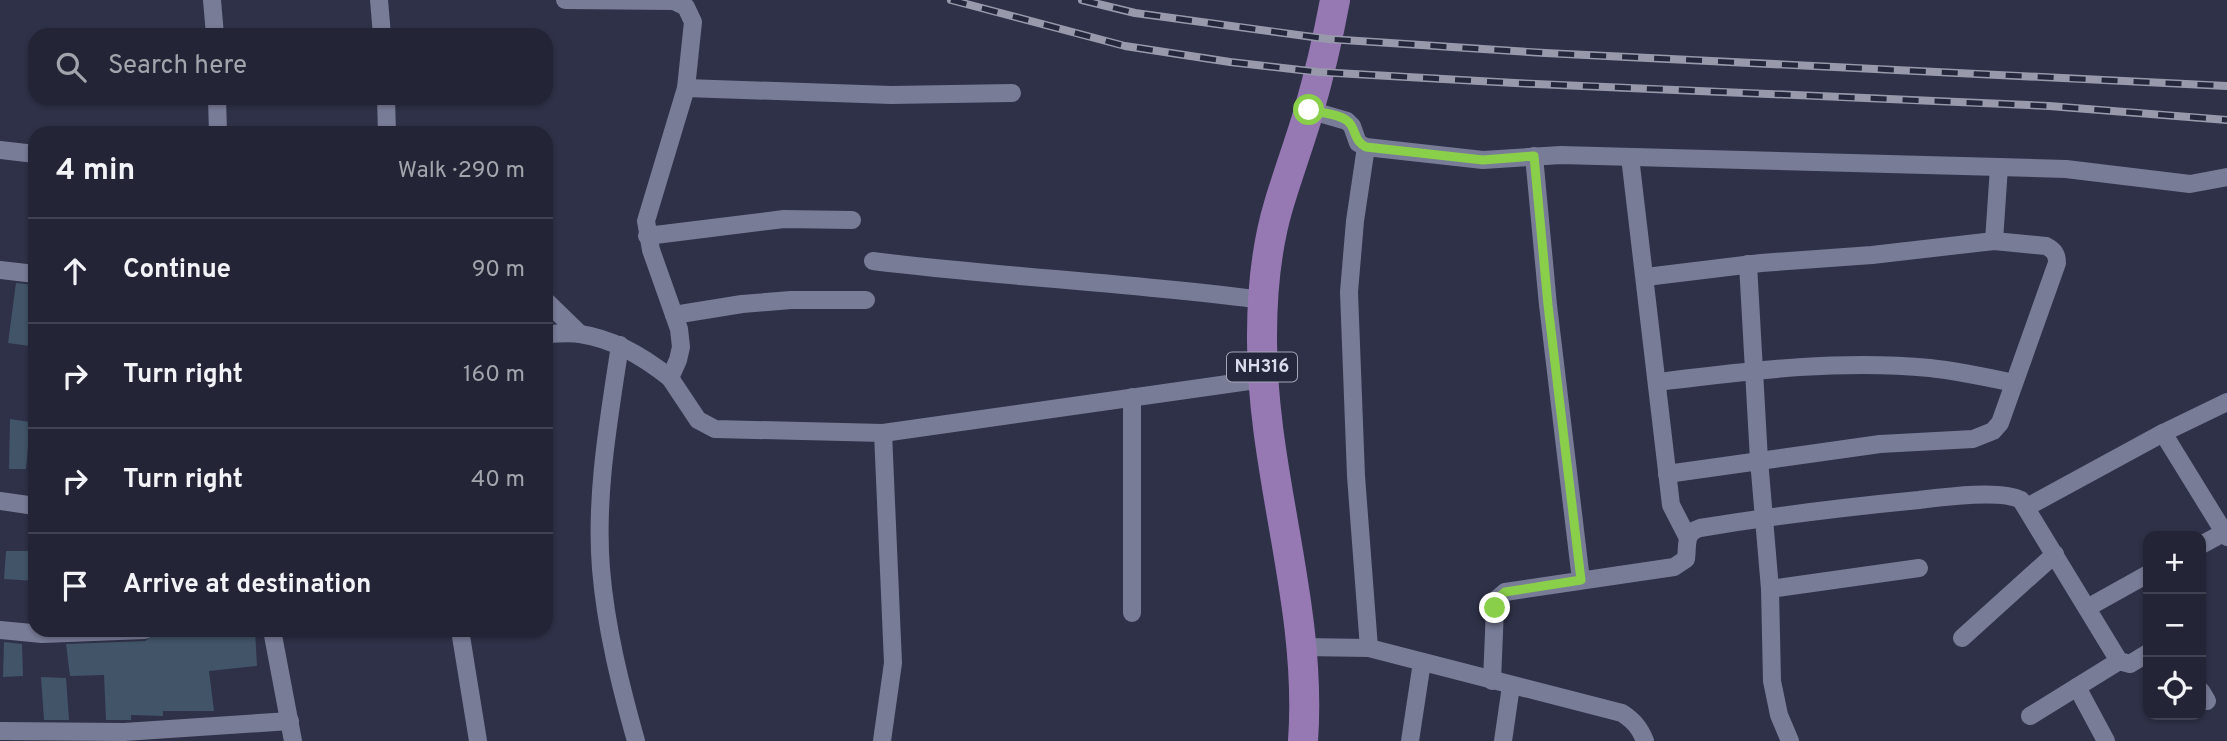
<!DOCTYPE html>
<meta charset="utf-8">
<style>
body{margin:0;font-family:Overpass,sans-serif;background:#2f3142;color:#f1f3f6}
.controls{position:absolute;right:21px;bottom:21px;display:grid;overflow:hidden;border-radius:14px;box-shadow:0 2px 5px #0004}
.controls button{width:63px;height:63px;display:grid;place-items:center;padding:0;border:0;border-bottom:2px solid #404251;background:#232536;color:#f1f3f6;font:35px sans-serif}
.stop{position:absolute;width:21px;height:21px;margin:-16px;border:5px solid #89cf49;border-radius:50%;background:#fff}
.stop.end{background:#89cf49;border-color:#fff;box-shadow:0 2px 7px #0008}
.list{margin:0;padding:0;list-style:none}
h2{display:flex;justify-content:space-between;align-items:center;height:91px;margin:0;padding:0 28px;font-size:30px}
h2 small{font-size:23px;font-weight:400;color:#a3a5ad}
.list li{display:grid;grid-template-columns:46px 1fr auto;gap:21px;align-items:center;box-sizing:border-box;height:105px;padding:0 28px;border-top:2px solid #404251}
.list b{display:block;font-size:26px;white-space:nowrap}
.list em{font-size:23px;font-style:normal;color:#a3a5ad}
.icon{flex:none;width:38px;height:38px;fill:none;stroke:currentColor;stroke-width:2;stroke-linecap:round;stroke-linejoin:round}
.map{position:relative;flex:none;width:2227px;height:741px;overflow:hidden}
.search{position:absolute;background:#232536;box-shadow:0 2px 5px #0004;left:28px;top:28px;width:525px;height:77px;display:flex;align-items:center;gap:18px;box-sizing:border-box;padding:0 24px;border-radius:21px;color:#a3a5ad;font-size:26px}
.panel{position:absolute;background:#232536;box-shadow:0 2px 5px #0004;left:28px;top:126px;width:525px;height:511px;border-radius:21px}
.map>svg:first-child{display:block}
</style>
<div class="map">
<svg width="2227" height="741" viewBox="0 0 2227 741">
<rect width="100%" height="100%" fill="#2f3148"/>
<g fill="#415468">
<path d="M16 283 35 285V308L30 346 8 343Z"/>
<path d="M10 419 30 422 26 469H9Z"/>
<path d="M6 551H35V581L4 579Z"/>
<path d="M199 630H255L257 666 209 671 214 711H163V716L131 715V720H106L104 675 70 676 66 644 145 641 155 634 200 635Z"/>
<path d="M4 642 22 644 23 676 3 677Z"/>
<path d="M41 677 66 678 69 720H44Z"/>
</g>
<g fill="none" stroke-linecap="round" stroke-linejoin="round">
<g stroke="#797c97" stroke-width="18">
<path d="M212 0 215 35"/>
<path d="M379 0 382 35"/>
<path d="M565 0 674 1 686 7 693 22 686 88 646 221 651 250 679 329 681 347 678 360 670 378 698 420 715 429 883 433 1263 379"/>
<path d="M686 88 891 95 1012 93"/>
<path d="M217 98 218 133"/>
<path d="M386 98 387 133"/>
<path d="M1309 110 1347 121 1352 126 1358 143 1366 147 1483 160 1561 155 1999 167 2066 169 2190 184 2227 177"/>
<path d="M1366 147 1355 221 1349 292 1356 476 1369 648"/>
<path d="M0 150 35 154"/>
<path d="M1534 156 1548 305 1581 580"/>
<path d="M1630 157 1671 505 1687 536"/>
<path d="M647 236 784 219 852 220"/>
<path d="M1994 241 1999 167"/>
<path d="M873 261C1002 277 1133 283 1262 300"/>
<path d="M1748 264 1759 460 1770 589 1772 681 1779 715 1790 741"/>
<path d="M0 270 35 274"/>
<path d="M1646 277 1761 263 1872 255 1994 241 2046 246C2054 250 2057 254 2057 263L2000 423 1993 431 1973 439 1880 444 1667 474"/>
<path d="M546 301 580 334"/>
<path d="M674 315 742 304 791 300H866"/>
<path d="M546 334C557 334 569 332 580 334 614 339 644 357 670 378"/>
<path d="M620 345C609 419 595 494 601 569 606 628 620 684 636 741"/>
<path d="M1658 382C1748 371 1839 359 1930 368 1958 371 1986 377 2014 383"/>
<path d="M1132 397V613"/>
<path d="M2163 433 2227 537"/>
<path d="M0 501 35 506"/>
<path d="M2027 507 2163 433 2227 402"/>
<path d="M2201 545 2227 531"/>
<path d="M1770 589 1919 568"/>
<path d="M2087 608 2148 574"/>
<path d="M0 630 42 634 145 630"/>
<path d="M272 630 293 741"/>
<path d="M460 630 478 741"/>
<path d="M1962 638 2055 554"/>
<path d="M1303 647 1369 648 1622 713C1634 721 1640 728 1645 741"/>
<path d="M1492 681 1495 608 1498 598 1505 592 1674 567 1686 559C1688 544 1684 533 1700 528 1773 516 1846 507 1919 500 1943 497 2001 489 2021 500L2119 661 2130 664 2148 653"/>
<path d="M2077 687 2106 741"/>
<path d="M2201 691 2207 701"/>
<path d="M2030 716 2119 661"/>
<path d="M0 731 124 732 290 721"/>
<path d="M882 741 893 663 883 433"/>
<path d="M1410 741 1422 662"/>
<path d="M1503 741 1511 686"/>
</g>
<path stroke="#9679b3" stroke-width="30" d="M1303 741C1313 604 1261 473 1262 336 1262 292 1266 247 1279 204 1288 174 1299 144 1308 114 1319 76 1328 38 1335 0"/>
<g stroke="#989aac" stroke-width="8">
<g id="rail">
<path d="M951 0 1125 46 1230 62 1318 72 1515 83 2049 106 2227 120"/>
<path d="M1082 0 1135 13 1328 39 1545 53 2227 86"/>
</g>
</g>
<use href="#rail" stroke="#25273d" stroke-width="5" stroke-dasharray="16" stroke-linecap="butt"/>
</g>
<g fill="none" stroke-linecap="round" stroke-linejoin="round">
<path stroke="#89cf49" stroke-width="9" d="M1309 110C1321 113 1345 114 1351 125 1357 135 1355 141 1366 147L1483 160 1534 156 1548 305 1581 580 1505 592 1498 598 1495 608"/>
</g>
<g text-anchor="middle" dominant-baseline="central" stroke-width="7" stroke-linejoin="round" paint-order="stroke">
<rect fill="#25273d" stroke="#a4a6b7" stroke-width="2" x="1227" y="352.5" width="70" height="29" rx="5"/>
<g font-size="18" font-weight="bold" fill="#dadceb">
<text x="1262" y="367">NH316</text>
</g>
</g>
</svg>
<div class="controls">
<button>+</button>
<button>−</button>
<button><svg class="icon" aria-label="locate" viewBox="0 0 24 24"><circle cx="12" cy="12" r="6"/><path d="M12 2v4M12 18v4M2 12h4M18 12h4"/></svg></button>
</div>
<div class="stop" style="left:1309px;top:110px"></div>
<div class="stop end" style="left:1495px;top:608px"></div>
<div class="search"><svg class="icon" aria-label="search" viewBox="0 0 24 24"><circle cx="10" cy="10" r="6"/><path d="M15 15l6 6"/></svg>Search here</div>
<section class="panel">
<h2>4 min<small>Walk · 290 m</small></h2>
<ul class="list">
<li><svg class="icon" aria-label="ahead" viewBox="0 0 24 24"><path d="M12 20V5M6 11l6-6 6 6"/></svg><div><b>Continue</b></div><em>90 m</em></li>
<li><svg class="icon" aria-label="right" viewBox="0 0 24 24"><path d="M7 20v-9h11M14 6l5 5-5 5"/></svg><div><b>Turn right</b></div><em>160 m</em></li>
<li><svg class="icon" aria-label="right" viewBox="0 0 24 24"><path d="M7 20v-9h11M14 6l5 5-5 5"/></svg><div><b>Turn right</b></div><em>40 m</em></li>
<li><svg class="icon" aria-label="arrive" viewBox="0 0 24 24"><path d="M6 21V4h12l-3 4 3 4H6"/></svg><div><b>Arrive at destination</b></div></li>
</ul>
</section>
</div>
